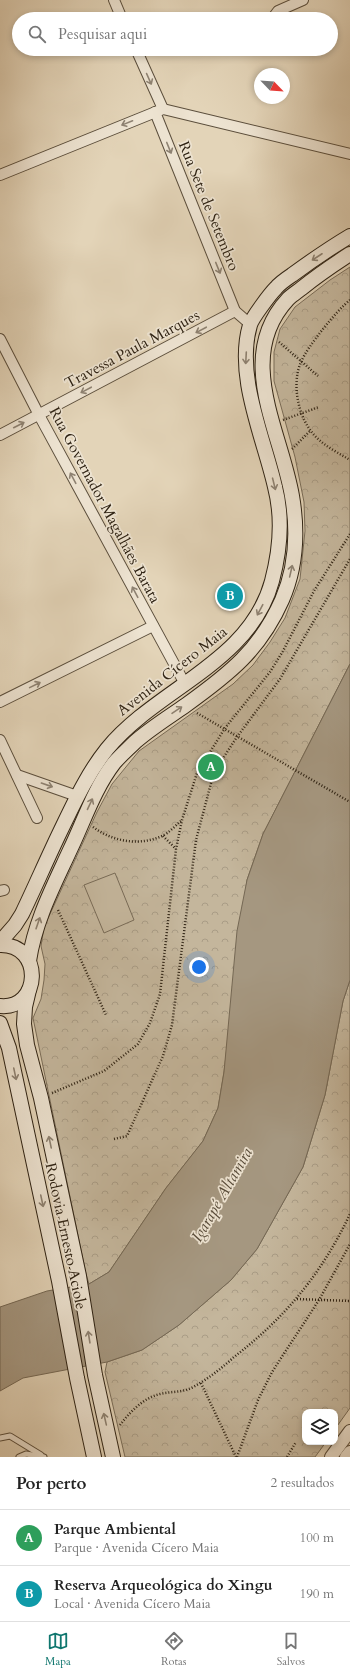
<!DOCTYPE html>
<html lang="pt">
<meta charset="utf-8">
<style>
body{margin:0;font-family:Cardo,serif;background:#f6f6f6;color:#222}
.controls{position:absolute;right:12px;bottom:12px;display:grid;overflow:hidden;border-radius:8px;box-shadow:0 2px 6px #0003}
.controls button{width:36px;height:36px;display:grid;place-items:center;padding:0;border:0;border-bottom:1px solid #e0e0e0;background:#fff;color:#222;font:20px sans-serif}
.compass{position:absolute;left:254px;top:68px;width:36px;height:36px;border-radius:50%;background:#fff;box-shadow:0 2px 6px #0003;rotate:115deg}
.you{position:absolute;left:199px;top:967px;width:14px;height:14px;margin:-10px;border:3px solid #fff;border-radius:50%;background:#1a73e8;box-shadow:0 0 0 6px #1a73e833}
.badge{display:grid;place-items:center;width:26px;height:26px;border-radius:50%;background:#0f766e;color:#fff;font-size:13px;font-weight:700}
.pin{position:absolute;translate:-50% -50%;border:2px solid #fff;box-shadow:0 1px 4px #0006}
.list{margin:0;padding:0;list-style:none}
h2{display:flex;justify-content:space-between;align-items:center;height:52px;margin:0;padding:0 16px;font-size:17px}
h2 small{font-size:13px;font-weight:400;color:#767676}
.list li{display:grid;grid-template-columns:26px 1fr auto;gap:12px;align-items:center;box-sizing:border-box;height:56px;padding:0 16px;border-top:1px solid #e0e0e0}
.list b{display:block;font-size:15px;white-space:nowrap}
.list p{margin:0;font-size:13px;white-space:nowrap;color:#767676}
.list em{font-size:13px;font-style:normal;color:#767676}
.icon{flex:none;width:22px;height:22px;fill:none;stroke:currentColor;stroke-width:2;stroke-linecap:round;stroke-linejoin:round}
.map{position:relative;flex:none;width:350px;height:1457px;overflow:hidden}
.search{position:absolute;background:#fff;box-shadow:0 2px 6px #0003;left:12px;right:12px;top:12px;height:44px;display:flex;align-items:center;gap:10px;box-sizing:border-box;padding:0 14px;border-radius:22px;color:#767676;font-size:15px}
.sheet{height:164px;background:#fff}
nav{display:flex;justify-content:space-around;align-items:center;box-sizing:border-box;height:56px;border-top:1px solid #e0e0e0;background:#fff;font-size:11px;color:#767676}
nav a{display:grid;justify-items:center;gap:2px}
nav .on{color:#0f766e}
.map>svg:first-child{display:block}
</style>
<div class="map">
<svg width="350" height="1457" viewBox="0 0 350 1457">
<defs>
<pattern id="forest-crowns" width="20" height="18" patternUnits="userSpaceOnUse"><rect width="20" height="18" fill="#c4b69c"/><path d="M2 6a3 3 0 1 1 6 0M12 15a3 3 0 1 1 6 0" fill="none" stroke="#a99c86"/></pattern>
</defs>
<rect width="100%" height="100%" fill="#e3d4b8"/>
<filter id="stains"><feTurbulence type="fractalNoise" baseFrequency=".005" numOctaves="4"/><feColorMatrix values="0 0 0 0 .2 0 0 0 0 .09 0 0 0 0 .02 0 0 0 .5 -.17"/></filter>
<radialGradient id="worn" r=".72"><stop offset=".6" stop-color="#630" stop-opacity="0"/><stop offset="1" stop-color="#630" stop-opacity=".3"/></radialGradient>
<g fill="url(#forest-crowns)" stroke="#796c58">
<path d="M350 267V664L263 834 247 880 224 1072 218 1108 203 1141 166 1188 109 1272 89 1284 86 1274 33 1018 41 999 44 980 45 964 41 946 44 927 97 812 112 784 139 751 233 684 253 665 270 642 285 618 300 579 305 531 304 502 295 457 274 381V352L280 329 295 307 330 280Z"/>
<path d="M350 980V1408L335 1429V1412H305V1442H326L315 1457H125L105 1372 107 1362 142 1350 179 1325 231 1280 257 1249 303 1167 325 1095 343 1001Z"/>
</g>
<path fill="#c4b69c" stroke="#796c58" d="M115 873 134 920 104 933 84 885Z"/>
<path fill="#a59780" stroke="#756854" d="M350 664V980L343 1001 325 1095 303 1167 257 1249 231 1280 179 1325 142 1350 107 1362 23 1378 0 1391V1307L47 1291 89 1284 109 1272 166 1188 203 1141 218 1108 224 1072 237 931 247 880 263 834Z"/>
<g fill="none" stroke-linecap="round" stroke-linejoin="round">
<g stroke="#5b4e3c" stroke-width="7">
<g id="service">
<path d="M0 1438 10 1436 41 1455"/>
<path d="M19 1457 26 1454 44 1457"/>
</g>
</g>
<g stroke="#5b4e3c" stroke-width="12">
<g id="minor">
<path d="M114 0 122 19"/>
<path d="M272 19 278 11 303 0"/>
<path d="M136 49 163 109"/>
<path d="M155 112 235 311 250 324"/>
<path d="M0 175 163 109 350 154"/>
<path d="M0 339 39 415 185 684"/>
<path d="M0 435 235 311"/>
<path d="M0 702 153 626"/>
<path d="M0 740 37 818"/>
<path d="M17 775 77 796"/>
<path d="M0 891 4 890"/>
</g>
</g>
<g stroke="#5b4e3c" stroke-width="14">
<g id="tertiary">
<path d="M331 1457 350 1431"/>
<path d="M346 1457 350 1452"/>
</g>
</g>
<g stroke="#2e2213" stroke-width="16">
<g id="secondary">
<path d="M0 942 15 925 22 914C35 887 47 859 60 832 74 803 87 774 107 749 157 688 250 663 272 581 280 551 283 518 275 487 264 438 235 376 250 325 252 318 270 294 276 288 280 283 286 279 292 275 311 261 330 248 350 236"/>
<path d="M0 945C44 944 41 1010 0 1006"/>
<path d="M29 961C35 921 53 887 70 850 84 821 94 789 114 763 120 756 128 749 135 742 151 728 169 717 186 705 229 674 260 650 282 600 296 568 298 531 292 496 281 431 234 357 288 299 292 295 297 292 302 288 317 276 333 265 350 254"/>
<path d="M29 990 25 1007 24 1024 27 1045 41 1098 79 1276 95 1375 113 1457"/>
<path d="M0 1023 9 1048 59 1281 77 1378 94 1457"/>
</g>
</g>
<g stroke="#2e2213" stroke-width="2.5" stroke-dasharray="1 2" stroke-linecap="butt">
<path d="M350 300C337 310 307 347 301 362 292 382 297 413 311 431 320 444 337 452 350 460"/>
<path d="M279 342 318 376"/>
<path d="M283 420 319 407"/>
<path d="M292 449 310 431"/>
<path d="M197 713 350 802"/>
<path d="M93 827C113 842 140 846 162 836 169 833 176 825 182 820"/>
<path d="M163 836 176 849"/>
<path d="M58 910 106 1015"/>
<path d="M52 1093 104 1071 138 1044 150 1023 160 994 176 849 182 820 197 773 225 728 270 672 283 651 314 591 350 534"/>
<path d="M114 1139 127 1136 163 1056 172 1025 196 840 214 772 237 737 280 679 350 559"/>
<path d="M297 1299 350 1301"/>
<path d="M201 1383 236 1457"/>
<path d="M120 1425C130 1412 143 1398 160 1394 172 1391 184 1393 195 1386 209 1378 222 1368 234 1357 286 1317 322 1273 350 1214"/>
<path d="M237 1457 258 1400 272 1372 319 1300 350 1244"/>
<path d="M287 1457 296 1442"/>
</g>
<use href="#service" stroke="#ede3d1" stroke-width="5"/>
<use href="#minor" stroke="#ede3d1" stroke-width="10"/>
<use href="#tertiary" stroke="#ede3d1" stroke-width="12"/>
<use href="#secondary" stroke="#ede3d1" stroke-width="14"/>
</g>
<defs><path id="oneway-shaft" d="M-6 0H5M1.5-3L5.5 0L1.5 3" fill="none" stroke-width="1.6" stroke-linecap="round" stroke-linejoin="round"/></defs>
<g stroke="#8e8272">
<use href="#oneway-shaft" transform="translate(149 79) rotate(66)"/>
<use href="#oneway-shaft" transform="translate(127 123) rotate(158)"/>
<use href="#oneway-shaft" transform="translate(169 148) rotate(68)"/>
<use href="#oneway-shaft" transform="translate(317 257) rotate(147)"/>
<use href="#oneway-shaft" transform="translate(218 268) rotate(68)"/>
<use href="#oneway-shaft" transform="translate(201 330) rotate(152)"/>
<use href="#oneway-shaft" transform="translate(246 358) rotate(93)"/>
<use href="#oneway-shaft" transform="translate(86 390) rotate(152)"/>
<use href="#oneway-shaft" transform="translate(19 425) rotate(-27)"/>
<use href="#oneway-shaft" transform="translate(73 478) rotate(-118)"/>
<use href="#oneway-shaft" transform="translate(274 484) rotate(76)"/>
<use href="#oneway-shaft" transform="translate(291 571) rotate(-77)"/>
<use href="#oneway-shaft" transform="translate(135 592) rotate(-118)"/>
<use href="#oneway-shaft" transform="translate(260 610) rotate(118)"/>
<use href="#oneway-shaft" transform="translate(35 685) rotate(-26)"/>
<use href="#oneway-shaft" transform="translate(177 710) rotate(-34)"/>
<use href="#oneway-shaft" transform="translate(47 785) rotate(19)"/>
<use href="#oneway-shaft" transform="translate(90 804) rotate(-65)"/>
<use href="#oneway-shaft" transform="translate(38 923) rotate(-71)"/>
<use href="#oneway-shaft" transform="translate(15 1074) rotate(78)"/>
<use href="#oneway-shaft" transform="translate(50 1142) rotate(-102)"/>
<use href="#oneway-shaft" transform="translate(42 1201) rotate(78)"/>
<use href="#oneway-shaft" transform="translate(89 1337) rotate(-99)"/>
<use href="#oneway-shaft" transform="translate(105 1419) rotate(-103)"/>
</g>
<g text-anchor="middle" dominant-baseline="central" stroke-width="3.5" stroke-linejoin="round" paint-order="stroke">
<g font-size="15" fill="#2e2213" stroke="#ede3d1">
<text transform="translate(209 206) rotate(68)">Rua Sete de Setembro</text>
<text transform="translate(132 349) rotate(-28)">Travessa Paula Marques</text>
<text transform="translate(105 505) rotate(62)">Rua Governador Magalhães Barata</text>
<text transform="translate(172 671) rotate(-38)">Avenida Cícero Maia</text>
<text transform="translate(66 1236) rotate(78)">Rodovia Ernesto Aciole</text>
</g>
<g font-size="16" font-style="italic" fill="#584b39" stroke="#ede3d1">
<text transform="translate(222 1195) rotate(-60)">Igarapé Altamira</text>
</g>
</g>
<rect width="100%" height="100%" filter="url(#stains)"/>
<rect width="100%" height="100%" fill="url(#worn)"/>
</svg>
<div class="controls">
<button><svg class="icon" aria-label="layers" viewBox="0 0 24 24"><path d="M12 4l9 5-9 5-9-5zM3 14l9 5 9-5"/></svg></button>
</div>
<svg class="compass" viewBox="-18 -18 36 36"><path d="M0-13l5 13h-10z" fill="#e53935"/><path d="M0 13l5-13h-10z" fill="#767676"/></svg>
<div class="you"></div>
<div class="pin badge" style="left:211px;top:767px;background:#2e9e5b">A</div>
<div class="pin badge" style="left:230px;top:596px;background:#0f9aa8">B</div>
<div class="search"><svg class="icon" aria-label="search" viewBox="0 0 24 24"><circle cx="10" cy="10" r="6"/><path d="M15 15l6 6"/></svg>Pesquisar aqui</div>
</div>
<section class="sheet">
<h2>Por perto<small>2 resultados</small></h2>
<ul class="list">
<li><span class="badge" style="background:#2e9e5b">A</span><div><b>Parque Ambiental</b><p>Parque · Avenida Cícero Maia</p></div><em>100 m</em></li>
<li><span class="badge" style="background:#0f9aa8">B</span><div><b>Reserva Arqueológica do Xingu</b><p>Local · Avenida Cícero Maia</p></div><em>190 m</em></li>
</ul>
</section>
<nav>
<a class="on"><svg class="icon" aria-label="map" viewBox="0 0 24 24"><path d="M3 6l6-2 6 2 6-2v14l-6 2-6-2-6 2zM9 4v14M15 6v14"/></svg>Mapa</a>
<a><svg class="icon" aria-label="directions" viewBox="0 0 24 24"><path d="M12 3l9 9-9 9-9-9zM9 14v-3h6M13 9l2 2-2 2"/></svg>Rotas</a>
<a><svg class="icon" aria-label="saved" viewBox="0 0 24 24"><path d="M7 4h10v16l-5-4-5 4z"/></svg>Salvos</a>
</nav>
